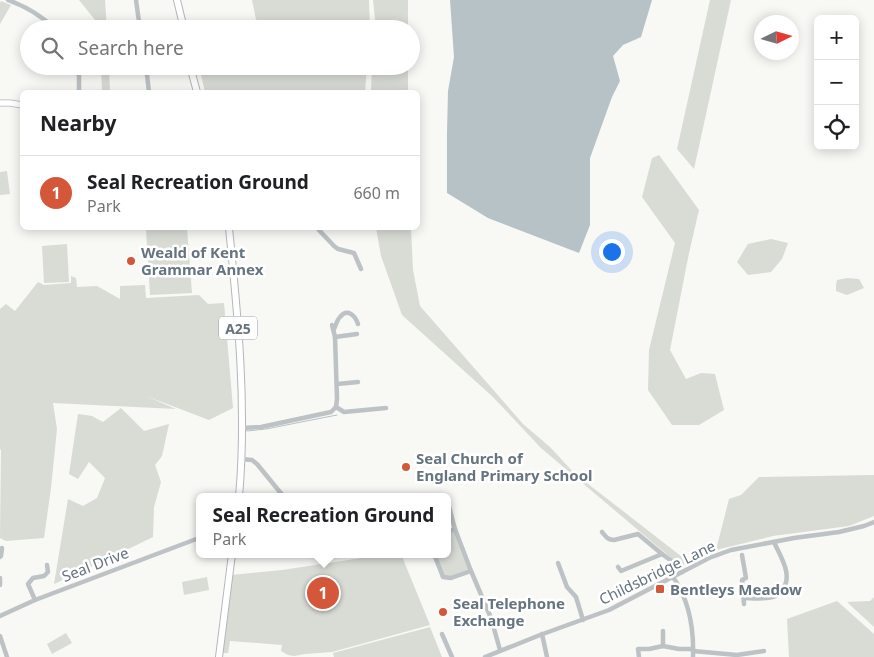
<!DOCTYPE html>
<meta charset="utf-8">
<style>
body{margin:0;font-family:"Noto Sans",sans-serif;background:#f2f2f2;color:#202124}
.controls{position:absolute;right:15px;top:15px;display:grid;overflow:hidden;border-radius:8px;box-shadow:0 2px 12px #0003}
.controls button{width:45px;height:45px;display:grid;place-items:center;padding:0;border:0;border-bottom:1px solid #e0e0e0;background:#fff;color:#202124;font:25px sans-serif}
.compass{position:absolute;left:754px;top:15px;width:45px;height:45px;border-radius:50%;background:#fff;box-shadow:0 2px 12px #0003;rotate:85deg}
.you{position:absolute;left:611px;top:251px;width:18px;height:18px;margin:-12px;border:4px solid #fff;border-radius:50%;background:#1a73e8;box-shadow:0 0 0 8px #1a73e833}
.badge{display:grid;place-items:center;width:32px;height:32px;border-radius:50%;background:#d45739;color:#fff;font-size:16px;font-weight:700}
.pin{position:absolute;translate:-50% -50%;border:2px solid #fff;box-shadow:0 1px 5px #0006}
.popup{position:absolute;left:196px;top:493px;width:255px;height:65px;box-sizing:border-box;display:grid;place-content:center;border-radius:8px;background:#fff;filter:drop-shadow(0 1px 4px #0005);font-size:16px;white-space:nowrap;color:#757577}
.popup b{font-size:19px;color:#202124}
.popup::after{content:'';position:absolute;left:50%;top:100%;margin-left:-10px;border:10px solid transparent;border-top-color:#fff}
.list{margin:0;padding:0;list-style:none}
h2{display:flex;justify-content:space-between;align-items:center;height:65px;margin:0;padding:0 20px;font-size:21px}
h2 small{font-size:16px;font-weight:400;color:#757577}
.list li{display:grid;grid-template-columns:32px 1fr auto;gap:15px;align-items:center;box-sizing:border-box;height:75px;padding:0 20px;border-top:1px solid #e0e0e0}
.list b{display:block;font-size:19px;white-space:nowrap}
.list p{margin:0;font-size:16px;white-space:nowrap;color:#757577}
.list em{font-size:16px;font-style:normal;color:#757577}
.icon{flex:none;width:28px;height:28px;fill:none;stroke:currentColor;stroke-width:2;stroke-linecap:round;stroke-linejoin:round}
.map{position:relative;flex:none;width:874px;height:657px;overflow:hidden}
.search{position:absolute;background:#fff;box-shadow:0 2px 12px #0003;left:20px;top:20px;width:400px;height:55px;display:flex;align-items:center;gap:12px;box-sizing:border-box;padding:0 18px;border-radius:28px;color:#757577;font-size:19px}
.panel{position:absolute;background:#fff;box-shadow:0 2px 12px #0003;left:20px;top:90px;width:400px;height:140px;border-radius:8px}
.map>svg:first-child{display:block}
</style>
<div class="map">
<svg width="874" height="657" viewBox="0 0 874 657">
<rect width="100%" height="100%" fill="#f8f8f5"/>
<g fill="#d8dcd5">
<path d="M79 0H105L107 29H97L95 20Z"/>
<path d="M252 0H369L370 29H258Z"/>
<path d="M373 0H408V29H374L375 19Z"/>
<path d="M710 0H731L694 169 677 149Z"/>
<path d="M1 1 11 5 0 24V3Z"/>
<path d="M101 66H109L110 92H102Z"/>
<path d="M199 66H367L365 92H205Z"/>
<path d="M372 66H408V92H371Z"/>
<path d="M659 155 699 210 689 253 670 350 686 379 701 373 715 374 724 410 699 425H672L648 390 649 350 675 243 642 197 652 158Z"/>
<path d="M7 171 10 194 0 195V172Z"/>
<path d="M187 228 192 293 150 295 146 230Z"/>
<path d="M376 228H411L413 270 420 306 523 424 550 447 574 473 686 560 683 568 541 448 493 397 402 315 381 256Z"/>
<path d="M771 239 788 243 782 259 771 272 748 275 737 262 748 244Z"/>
<path d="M67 244 69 282 44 283 42 246Z"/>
<path d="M71 276 76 278 77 287 97 286 120 299V286L145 285 146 298 199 295 208 304 224 303 233 408 209 420 146 396 176 409 53 403 57 429 51 488 44 538 6 541 0 538 1 450 0 449V309L6 304 15 311 38 282 44 285 71 283Z"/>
<path d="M847 278 859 279 864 288 847 295 836 291V285L837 280Z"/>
<path d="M121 408 144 431 169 424 162 456 155 465 161 482 154 507 153 537 81 572 54 584 68 499 83 506 97 498 105 478 89 462 78 479 69 474 78 414 92 416 103 422Z"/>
<path d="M874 475V516L849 526 773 536 716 550 729 499 741 495 759 477Z"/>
<path d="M455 529 471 571 451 578 443 577 434 554H447V532Z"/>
<path d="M388 554H401L430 625 332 652 305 654 294 656 288 655 281 651 282 645 230 641 228 653H222L231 575 282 570Z"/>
<path d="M207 577 209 590 184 595 182 582Z"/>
<path d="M874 597V627L847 602 870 601Z"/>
<path d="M837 601 874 634V657H789L787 619Z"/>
<path d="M430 627 442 657H334L333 653Z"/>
<path d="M66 633 72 643 52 654 47 644Z"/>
</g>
<path fill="#b6c2c5" d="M450 0H652L641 37 623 45 613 56 620 81 612 97 590 158V225L579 253 488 218 447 193V133L448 91 454 57Z"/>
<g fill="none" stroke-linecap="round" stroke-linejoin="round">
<path stroke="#b6c2c5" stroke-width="1" d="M245 430 247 431 266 429 337 415"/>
<g stroke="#b1b6ba" stroke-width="7">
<path id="major" d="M0 103H10L22 105"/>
</g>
<g stroke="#b3b7ba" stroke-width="8">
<g id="highway">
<path d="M177 0 184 29"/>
<path d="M190 66 197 92"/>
<path d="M229 228C238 317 247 407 239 497"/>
<path d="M219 657 232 554"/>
</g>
</g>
<g stroke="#bdc2c5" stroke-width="4.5">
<path d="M8 0C27 7 41 15 55 29"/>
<path d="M136 0 140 29"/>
<path d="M77 66 79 76V92"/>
<path d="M146 66 149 92"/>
<path d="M317 228 334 246 338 249 354 253 361 269"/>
<path d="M332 325 335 337 337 399 336 407"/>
<path d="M334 329C336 325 337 320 340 317 347 308 355 315 358 324"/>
<path d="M335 337 357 334"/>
<path d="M337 384 358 382"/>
<path d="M242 428 261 427 331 412 336 407 344 412 386 408"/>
<path d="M241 459 252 460 257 464 284 497"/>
<path d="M448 503 455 529 471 571 491 618 500 650"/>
<path d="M447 532 455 529"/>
<path d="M602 532C606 537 608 540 614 540L638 534 662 554"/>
<path d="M434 554 443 577 451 578 471 571"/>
<path d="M742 555 746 578 742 580 744 604"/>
<path d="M0 557 1 556 2 548"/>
<path d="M558 563 567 587 576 597 583 620"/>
<path d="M618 567 621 571 662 554 673 562 682 572"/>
<path d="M673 577C689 600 694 630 693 657"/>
<path d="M0 578V585"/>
<path d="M744 598C753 598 767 600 776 596 777 595 781 591 782 590 794 576 780 556 774 542"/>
<path d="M35 600 28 584 33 578 44 576 48 572 47 565"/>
<path d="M0 616 35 600 199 538"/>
<path d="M663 631V646"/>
<path d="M442 634 452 657"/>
<path d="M542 634 547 657"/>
<path d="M0 636 7 657"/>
<path d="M693 651 737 655 764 651"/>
<path d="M485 657 540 635 609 610 709 558 731 550 794 538 839 532 864 526 874 522"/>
<path d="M639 657 638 649H649L663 646 679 649H693"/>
</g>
<use href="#major" stroke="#fff" stroke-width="5.5"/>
<use href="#highway" stroke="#fff" stroke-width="6"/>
</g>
<g fill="#d45739" stroke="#fff" stroke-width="2">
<circle cx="131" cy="261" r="5"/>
<circle cx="406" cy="467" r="5"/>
<rect x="655" y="584" width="10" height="10" rx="2.5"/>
<circle cx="443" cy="612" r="5"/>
</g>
<g text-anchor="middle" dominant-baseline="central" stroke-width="5" stroke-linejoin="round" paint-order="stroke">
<rect fill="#fff" stroke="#939ea5" stroke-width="1" x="219" y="316.5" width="38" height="23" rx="4"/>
<g font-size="14" font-weight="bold" fill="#65747e">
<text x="238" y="328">A25</text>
</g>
<g font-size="15" font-weight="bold" fill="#65747e" stroke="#fff" text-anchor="start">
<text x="141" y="252">Weald of Kent<tspan x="141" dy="17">Grammar Annex</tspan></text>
<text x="416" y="458">Seal Church of<tspan x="416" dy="17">England Primary School</tspan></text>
<text x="670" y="589">Bentleys Meadow</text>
<text x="453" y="603">Seal Telephone<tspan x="453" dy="17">Exchange</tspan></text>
</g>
<g font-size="15" fill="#65747e" stroke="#fff">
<text transform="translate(95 564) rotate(-21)">Seal Drive</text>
<text transform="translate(657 572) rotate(-26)">Childsbridge Lane</text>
</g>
</g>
</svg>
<div class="controls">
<button>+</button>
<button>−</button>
<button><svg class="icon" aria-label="locate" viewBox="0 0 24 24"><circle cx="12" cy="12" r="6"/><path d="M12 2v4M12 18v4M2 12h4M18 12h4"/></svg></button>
</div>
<svg class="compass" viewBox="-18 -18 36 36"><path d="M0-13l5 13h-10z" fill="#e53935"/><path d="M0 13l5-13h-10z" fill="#757577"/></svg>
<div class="you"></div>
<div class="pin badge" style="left:323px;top:593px">1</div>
<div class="popup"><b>Seal Recreation Ground</b>Park</div>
<div class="search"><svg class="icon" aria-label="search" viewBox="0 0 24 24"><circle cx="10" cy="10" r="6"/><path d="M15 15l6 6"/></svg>Search here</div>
<section class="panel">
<h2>Nearby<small></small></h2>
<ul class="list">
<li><span class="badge">1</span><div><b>Seal Recreation Ground</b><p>Park</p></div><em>660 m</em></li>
</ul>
</section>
</div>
